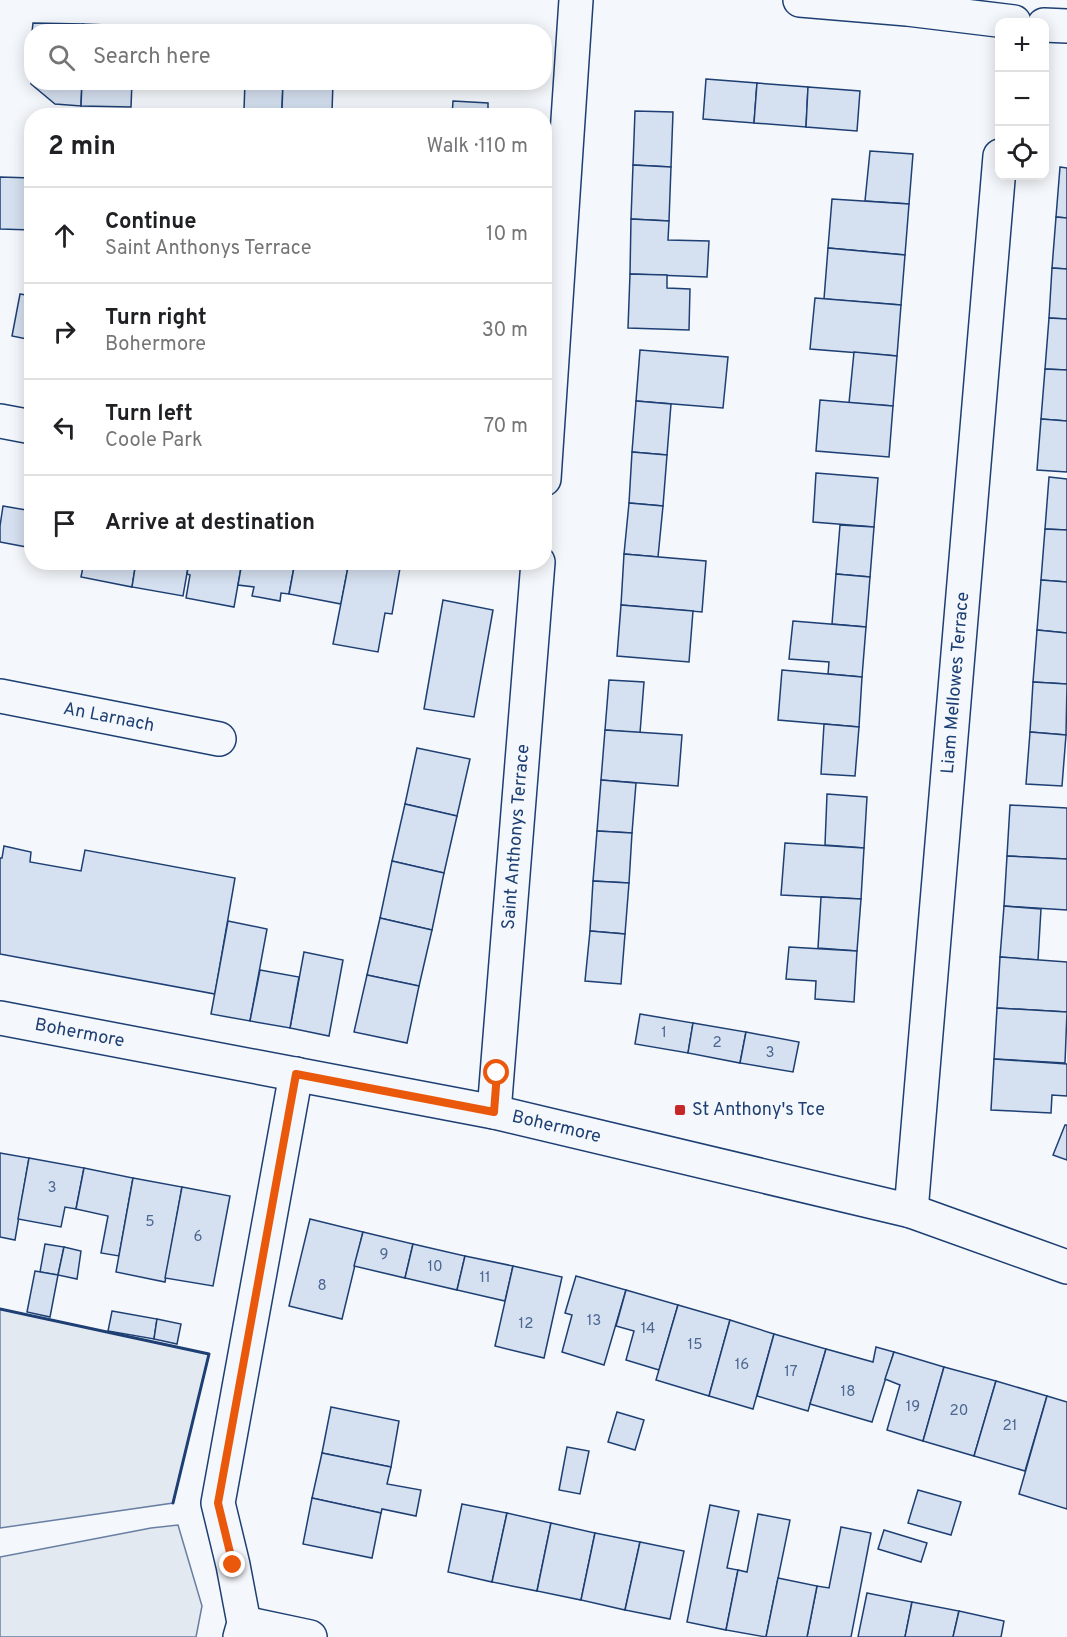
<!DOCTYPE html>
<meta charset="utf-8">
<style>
body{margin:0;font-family:Overpass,sans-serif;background:#f6f6f6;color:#202124}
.controls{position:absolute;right:18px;top:18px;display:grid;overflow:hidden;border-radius:12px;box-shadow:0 3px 15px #0003}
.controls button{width:54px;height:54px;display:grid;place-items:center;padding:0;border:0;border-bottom:2px solid #e0e0e0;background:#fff;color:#202124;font:30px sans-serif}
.stop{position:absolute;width:18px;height:18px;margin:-14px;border:4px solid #ea580c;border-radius:50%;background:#fff}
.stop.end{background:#ea580c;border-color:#fff;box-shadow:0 2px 6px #0008}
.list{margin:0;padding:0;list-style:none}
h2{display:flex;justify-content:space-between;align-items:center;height:78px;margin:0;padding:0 24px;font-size:26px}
h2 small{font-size:20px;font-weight:400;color:#757577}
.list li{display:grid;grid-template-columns:39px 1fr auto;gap:18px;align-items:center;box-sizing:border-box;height:96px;padding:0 24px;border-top:2px solid #e0e0e0}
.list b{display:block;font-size:22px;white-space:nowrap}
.list p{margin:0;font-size:20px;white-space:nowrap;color:#757577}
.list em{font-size:20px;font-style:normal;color:#757577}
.icon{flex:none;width:33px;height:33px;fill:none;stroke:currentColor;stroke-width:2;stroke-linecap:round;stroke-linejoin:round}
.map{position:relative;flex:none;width:1067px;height:1637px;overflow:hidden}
.search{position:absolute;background:#fff;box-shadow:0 3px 15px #0003;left:24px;top:24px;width:528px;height:66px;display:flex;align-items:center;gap:15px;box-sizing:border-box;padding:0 21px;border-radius:24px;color:#757577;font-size:22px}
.panel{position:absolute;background:#fff;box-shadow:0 3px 15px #0003;left:24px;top:108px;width:528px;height:462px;border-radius:24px}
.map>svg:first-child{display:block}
</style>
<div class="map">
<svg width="1067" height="1637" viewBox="0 0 1067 1637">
<rect width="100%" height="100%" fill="#f4f7fb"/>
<g fill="#e3e9f0" stroke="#687fa3" stroke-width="1.5">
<path d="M0 1309 209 1354 173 1503 0 1528Z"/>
<path d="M178 1525 202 1606 196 1637H0V1557L151 1528Z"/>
</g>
<g fill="#d5e0f0" stroke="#1d3f73" stroke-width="1.5">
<path d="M33 23 83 24V32H32Z"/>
<path d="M83 24 133 26V32H83Z"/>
<path d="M133 26 183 27V32H133Z"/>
<path d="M183 27 234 28 233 32H183Z"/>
<path d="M234 28 284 29V32H233Z"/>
<path d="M284 29 335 30V32H284Z"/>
<path d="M335 30H385L335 32Z"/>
<path d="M32 77V82H82L81 106 55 104 31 84Z"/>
<path d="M706 79 757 83 754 123 703 119Z"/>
<path d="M82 82H132L131 107 81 106Z"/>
<path d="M245 82H283L282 110H244Z"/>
<path d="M283 82H333L332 112 282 110Z"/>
<path d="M757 83 808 87 806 127 754 123Z"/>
<path d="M808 87 860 91 857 131 806 127Z"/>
<path d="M453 101 488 103V116H452Z"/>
<path d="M635 111 673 112 671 167 633 165Z"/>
<path d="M870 151 913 154 909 204 865 201Z"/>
<path d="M633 165 671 167 669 221 631 219Z"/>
<path d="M1060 167 1067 168V218L1056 217Z"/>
<path d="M0 177 32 178V230L0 229Z"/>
<path d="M832 199 909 204 905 255 828 248Z"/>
<path d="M1056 217 1067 218V269L1052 268Z"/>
<path d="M631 219 669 221 668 240 709 241 707 277 630 274Z"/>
<path d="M828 248 905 255 901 305 824 299Z"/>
<path d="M1052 268 1067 269V319L1049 318Z"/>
<path d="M630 274 667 275V288L690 289 689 330 628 328Z"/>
<path d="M20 294 32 296V340L12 336Z"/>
<path d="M815 298 901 305 897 356 810 349Z"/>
<path d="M1049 318 1067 319V370L1045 369Z"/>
<path d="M640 350 728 357 723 408 636 401Z"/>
<path d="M854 352 897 356 893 406 849 403Z"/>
<path d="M1045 369 1067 370V421L1041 419Z"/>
<path d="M820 400 893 406 889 457 816 451Z"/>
<path d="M636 401 671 404 667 455 632 452Z"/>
<path d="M1041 419 1067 421V472L1037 470Z"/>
<path d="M632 452 667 455 663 506 629 503Z"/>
<path d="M816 473 878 478 874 527 813 522Z"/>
<path d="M1049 477 1067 479V530L1045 529Z"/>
<path d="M629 503 663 506 658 557 624 554Z"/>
<path d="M3 506 32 511V548L0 542V526Z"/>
<path d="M840 525 874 527 870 577 836 574Z"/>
<path d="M1045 529 1067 530V582L1041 580Z"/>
<path d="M624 554 706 561 702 612 621 605Z"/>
<path d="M84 562H136L132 587 81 577Z"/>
<path d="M136 562H189L183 596 132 587Z"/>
<path d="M189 562H242L234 607 186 598 190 575 187 574Z"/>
<path d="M242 562H295L289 594 281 593 280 601 252 596 254 587 238 585Z"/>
<path d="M295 562H349L341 604 289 594Z"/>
<path d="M349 562H374L400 568 392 614 385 613 378 652 333 644Z"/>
<path d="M836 574 870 577 866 627 832 624Z"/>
<path d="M1041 580 1067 582V633L1037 630Z"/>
<path d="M443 600 493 610 474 717 424 709Z"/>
<path d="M621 605 693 611 689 662 617 656Z"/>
<path d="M793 621 866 627 862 677 828 674 829 662 789 659Z"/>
<path d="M1037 630 1067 633V684L1033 682Z"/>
<path d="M782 670 862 677 859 727 778 720Z"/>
<path d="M609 680 644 682 640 733 605 730Z"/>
<path d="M1033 682 1067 684 1066 735 1030 732Z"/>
<path d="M824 724 859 727 855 776 821 774Z"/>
<path d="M605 730 682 735 678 786 601 780Z"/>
<path d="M1030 732 1066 735 1062 786 1026 784Z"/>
<path d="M417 748 470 759 457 816 405 804Z"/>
<path d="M601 780 636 783 632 833 597 831Z"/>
<path d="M827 794 867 797 864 848 825 845Z"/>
<path d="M405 804 457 816 444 873 392 861Z"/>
<path d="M1010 805 1067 808V859L1007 856Z"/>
<path d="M597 831 632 833 629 883 593 881Z"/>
<path d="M785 843 864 848 861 899 781 895Z"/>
<path d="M4 846 31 852 30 862 81 871 85 850 235 878 215 994 0 954V858H2Z"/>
<path d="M1007 856 1067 859V910L1004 906Z"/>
<path d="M392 861 444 873 432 930 380 918Z"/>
<path d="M593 881 629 883 625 934 590 931Z"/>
<path d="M821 897 861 899 857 951 818 948Z"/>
<path d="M1004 906 1041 909 1038 960 1000 957Z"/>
<path d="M380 918 432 930 419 986 367 975Z"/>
<path d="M228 921 267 929 250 1021 211 1014Z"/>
<path d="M590 931 625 934 621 984 585 981Z"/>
<path d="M789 947 857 951 854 1002 815 999 816 981 786 979Z"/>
<path d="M304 952 343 960 329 1036 290 1028Z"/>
<path d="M1000 957 1067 962V1012L997 1008Z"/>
<path d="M260 970 299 977 290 1028 250 1021Z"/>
<path d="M367 975 419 986 407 1043 354 1032Z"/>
<path d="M997 1008 1067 1012 1065 1063 994 1059Z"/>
<path d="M640 1014 693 1023 688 1053 635 1044Z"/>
<path d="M693 1023 746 1032 740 1063 688 1053Z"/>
<path d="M746 1032 799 1042 793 1072 740 1063Z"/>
<path d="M994 1059 1067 1064V1096L1052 1095 1051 1113 991 1110Z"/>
<path d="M1065 1125H1067V1160L1053 1155Z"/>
<path d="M0 1153 29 1158 15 1240 0 1237Z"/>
<path d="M29 1158 84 1168 76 1209 65 1207 61 1227 18 1219Z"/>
<path d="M84 1168 133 1178 119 1256 101 1253 108 1216 76 1209Z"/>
<path d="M133 1178 182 1187 165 1282 116 1272Z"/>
<path d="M182 1187 230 1196 213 1286 165 1278Z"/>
<path d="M310 1219 363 1232 342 1319 289 1306Z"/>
<path d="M363 1232 413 1244 405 1278 354 1266Z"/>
<path d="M45 1244 64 1247 58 1275 40 1272Z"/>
<path d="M413 1244 465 1256 457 1290 405 1278Z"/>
<path d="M64 1247 81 1251 77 1279 58 1275Z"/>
<path d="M465 1256 513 1266 505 1301 457 1290Z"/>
<path d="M513 1266 562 1277 544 1358 495 1346Z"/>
<path d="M35 1271 58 1275 50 1317 27 1312Z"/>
<path d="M576 1276 626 1290 604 1365 562 1352 572 1315 565 1313Z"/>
<path d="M626 1290 678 1305 659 1370 626 1360 634 1331 616 1326Z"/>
<path d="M678 1305 730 1320 709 1396 656 1380Z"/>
<path d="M112 1311 157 1319 154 1339 108 1331Z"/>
<path d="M157 1319 181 1324 177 1344 154 1339Z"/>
<path d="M730 1320 774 1334 753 1409 709 1396Z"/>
<path d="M774 1334 826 1349 808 1411 757 1396Z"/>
<path d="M876 1347 894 1352 872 1422 810 1404 826 1349 873 1362Z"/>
<path d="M894 1352 944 1367 923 1441 887 1430 900 1385 885 1379Z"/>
<path d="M944 1367 996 1381 974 1456 923 1441Z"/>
<path d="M996 1381 1047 1396 1025 1471 974 1456Z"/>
<path d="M1047 1396 1067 1402V1509L1019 1494Z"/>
<path d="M331 1407 399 1421 391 1467 322 1453Z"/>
<path d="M617 1412 644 1420 635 1450 608 1442Z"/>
<path d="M567 1447 589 1451 580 1494 559 1490Z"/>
<path d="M322 1453 391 1467 387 1484 421 1490 416 1516 382 1509 381 1513 312 1498Z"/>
<path d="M918 1490 961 1502 951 1535 908 1523Z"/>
<path d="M312 1498 381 1513 372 1558 303 1544Z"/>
<path d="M462 1504 507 1513 492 1582 448 1572Z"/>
<path d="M710 1505 739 1511 727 1568 738 1570 726 1630 687 1622Z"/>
<path d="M507 1513 551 1523 537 1591 492 1582Z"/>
<path d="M758 1514 790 1520 766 1637 726 1630 738 1570 747 1572Z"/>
<path d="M551 1523 595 1533 581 1600 537 1591Z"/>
<path d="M841 1527 871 1533 851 1637H807L817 1586 829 1588Z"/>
<path d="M884 1530 927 1543 921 1562 878 1549Z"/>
<path d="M595 1533 640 1542 625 1610 581 1600Z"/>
<path d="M640 1542 684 1551 670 1619 625 1610Z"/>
<path d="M778 1578 817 1586 807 1637H766Z"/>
<path d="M867 1593 912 1602 905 1637H858Z"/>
<path d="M912 1602 959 1611 953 1637H905Z"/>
<path d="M959 1611 1004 1621 1001 1637H953Z"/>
</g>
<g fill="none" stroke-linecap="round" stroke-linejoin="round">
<g stroke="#1d3f73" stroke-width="36">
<g id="minor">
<path d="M800 0 907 9 1014 22"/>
<path d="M1044 25 1067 26"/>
<path d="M0 421 32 427"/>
<path d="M544 479 576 0"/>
<path id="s1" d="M0 696 219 739"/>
<path id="s2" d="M494 1112 538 562"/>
<path id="s3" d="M911 1211 1000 156"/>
<path d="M244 1623 310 1637"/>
<path d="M240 1637 244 1623 233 1565 218 1503 296 1074"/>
</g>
</g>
<g stroke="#1d3f73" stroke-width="36">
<g id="secondary">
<path id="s4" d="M0 1018 494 1112 911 1211 1067 1267"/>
</g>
</g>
<use href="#minor" stroke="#f4f7fb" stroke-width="33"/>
<use href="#secondary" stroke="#f4f7fb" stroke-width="33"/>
<path stroke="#1d3f73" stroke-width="3" d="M0 1309 209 1354 173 1503"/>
</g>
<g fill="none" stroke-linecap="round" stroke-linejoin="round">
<path stroke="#ea580c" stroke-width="8" d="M233 1565 218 1503 296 1074 494 1112 497 1073"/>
</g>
<rect fill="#c62828" stroke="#f4f7fb" stroke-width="2" x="674" y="1104" width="12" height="12" rx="3"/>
<g text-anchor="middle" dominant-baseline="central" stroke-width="4.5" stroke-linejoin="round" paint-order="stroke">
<g font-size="15" fill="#4b6792">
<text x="664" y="1033">1</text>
<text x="717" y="1043">2</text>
<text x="770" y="1053">3</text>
<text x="52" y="1188">3</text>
<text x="150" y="1222">5</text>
<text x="198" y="1237">6</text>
<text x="384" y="1255">9</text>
<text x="435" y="1267">10</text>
<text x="485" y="1278">11</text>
<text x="322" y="1286">8</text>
<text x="594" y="1321">13</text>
<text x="526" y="1324">12</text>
<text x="648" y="1329">14</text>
<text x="695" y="1345">15</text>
<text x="742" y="1365">16</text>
<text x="791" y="1372">17</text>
<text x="848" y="1392">18</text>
<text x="913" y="1407">19</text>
<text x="959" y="1411">20</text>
<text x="1010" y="1426">21</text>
</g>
<g font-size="18" fill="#1d3f73" stroke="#f4f7fb">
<text stroke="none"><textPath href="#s3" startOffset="530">Liam Mellowes Terrace</textPath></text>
<text stroke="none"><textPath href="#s1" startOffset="111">An Larnach</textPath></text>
<text stroke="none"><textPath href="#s2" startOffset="276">Saint Anthonys Terrace</textPath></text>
<text stroke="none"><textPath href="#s4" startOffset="81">Bohermore</textPath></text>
<text stroke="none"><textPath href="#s4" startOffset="567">Bohermore</textPath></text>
</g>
<g font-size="18" fill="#1d3f73" stroke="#f4f7fb" text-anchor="start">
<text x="692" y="1110">St Anthony's Tce</text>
</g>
</g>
</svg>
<div class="controls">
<button>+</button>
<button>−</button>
<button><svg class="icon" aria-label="locate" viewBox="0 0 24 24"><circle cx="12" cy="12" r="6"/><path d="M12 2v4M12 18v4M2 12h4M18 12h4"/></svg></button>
</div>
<div class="stop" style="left:497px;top:1073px"></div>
<div class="stop end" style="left:233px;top:1565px"></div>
<div class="search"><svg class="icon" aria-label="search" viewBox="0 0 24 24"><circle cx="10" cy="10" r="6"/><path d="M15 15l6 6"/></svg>Search here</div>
<section class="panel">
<h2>2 min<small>Walk · 110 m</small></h2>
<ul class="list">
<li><svg class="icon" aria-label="ahead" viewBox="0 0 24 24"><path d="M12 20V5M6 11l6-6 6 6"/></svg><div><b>Continue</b><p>Saint Anthonys Terrace</p></div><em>10 m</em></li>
<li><svg class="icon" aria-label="right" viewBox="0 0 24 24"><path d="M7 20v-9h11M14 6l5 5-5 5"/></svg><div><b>Turn right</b><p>Bohermore</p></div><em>30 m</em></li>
<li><svg class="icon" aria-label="left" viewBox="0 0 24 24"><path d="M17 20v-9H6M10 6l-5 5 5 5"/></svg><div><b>Turn left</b><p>Coole Park</p></div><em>70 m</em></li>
<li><svg class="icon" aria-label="arrive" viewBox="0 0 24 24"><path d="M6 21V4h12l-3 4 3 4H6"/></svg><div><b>Arrive at destination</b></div></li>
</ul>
</section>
</div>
